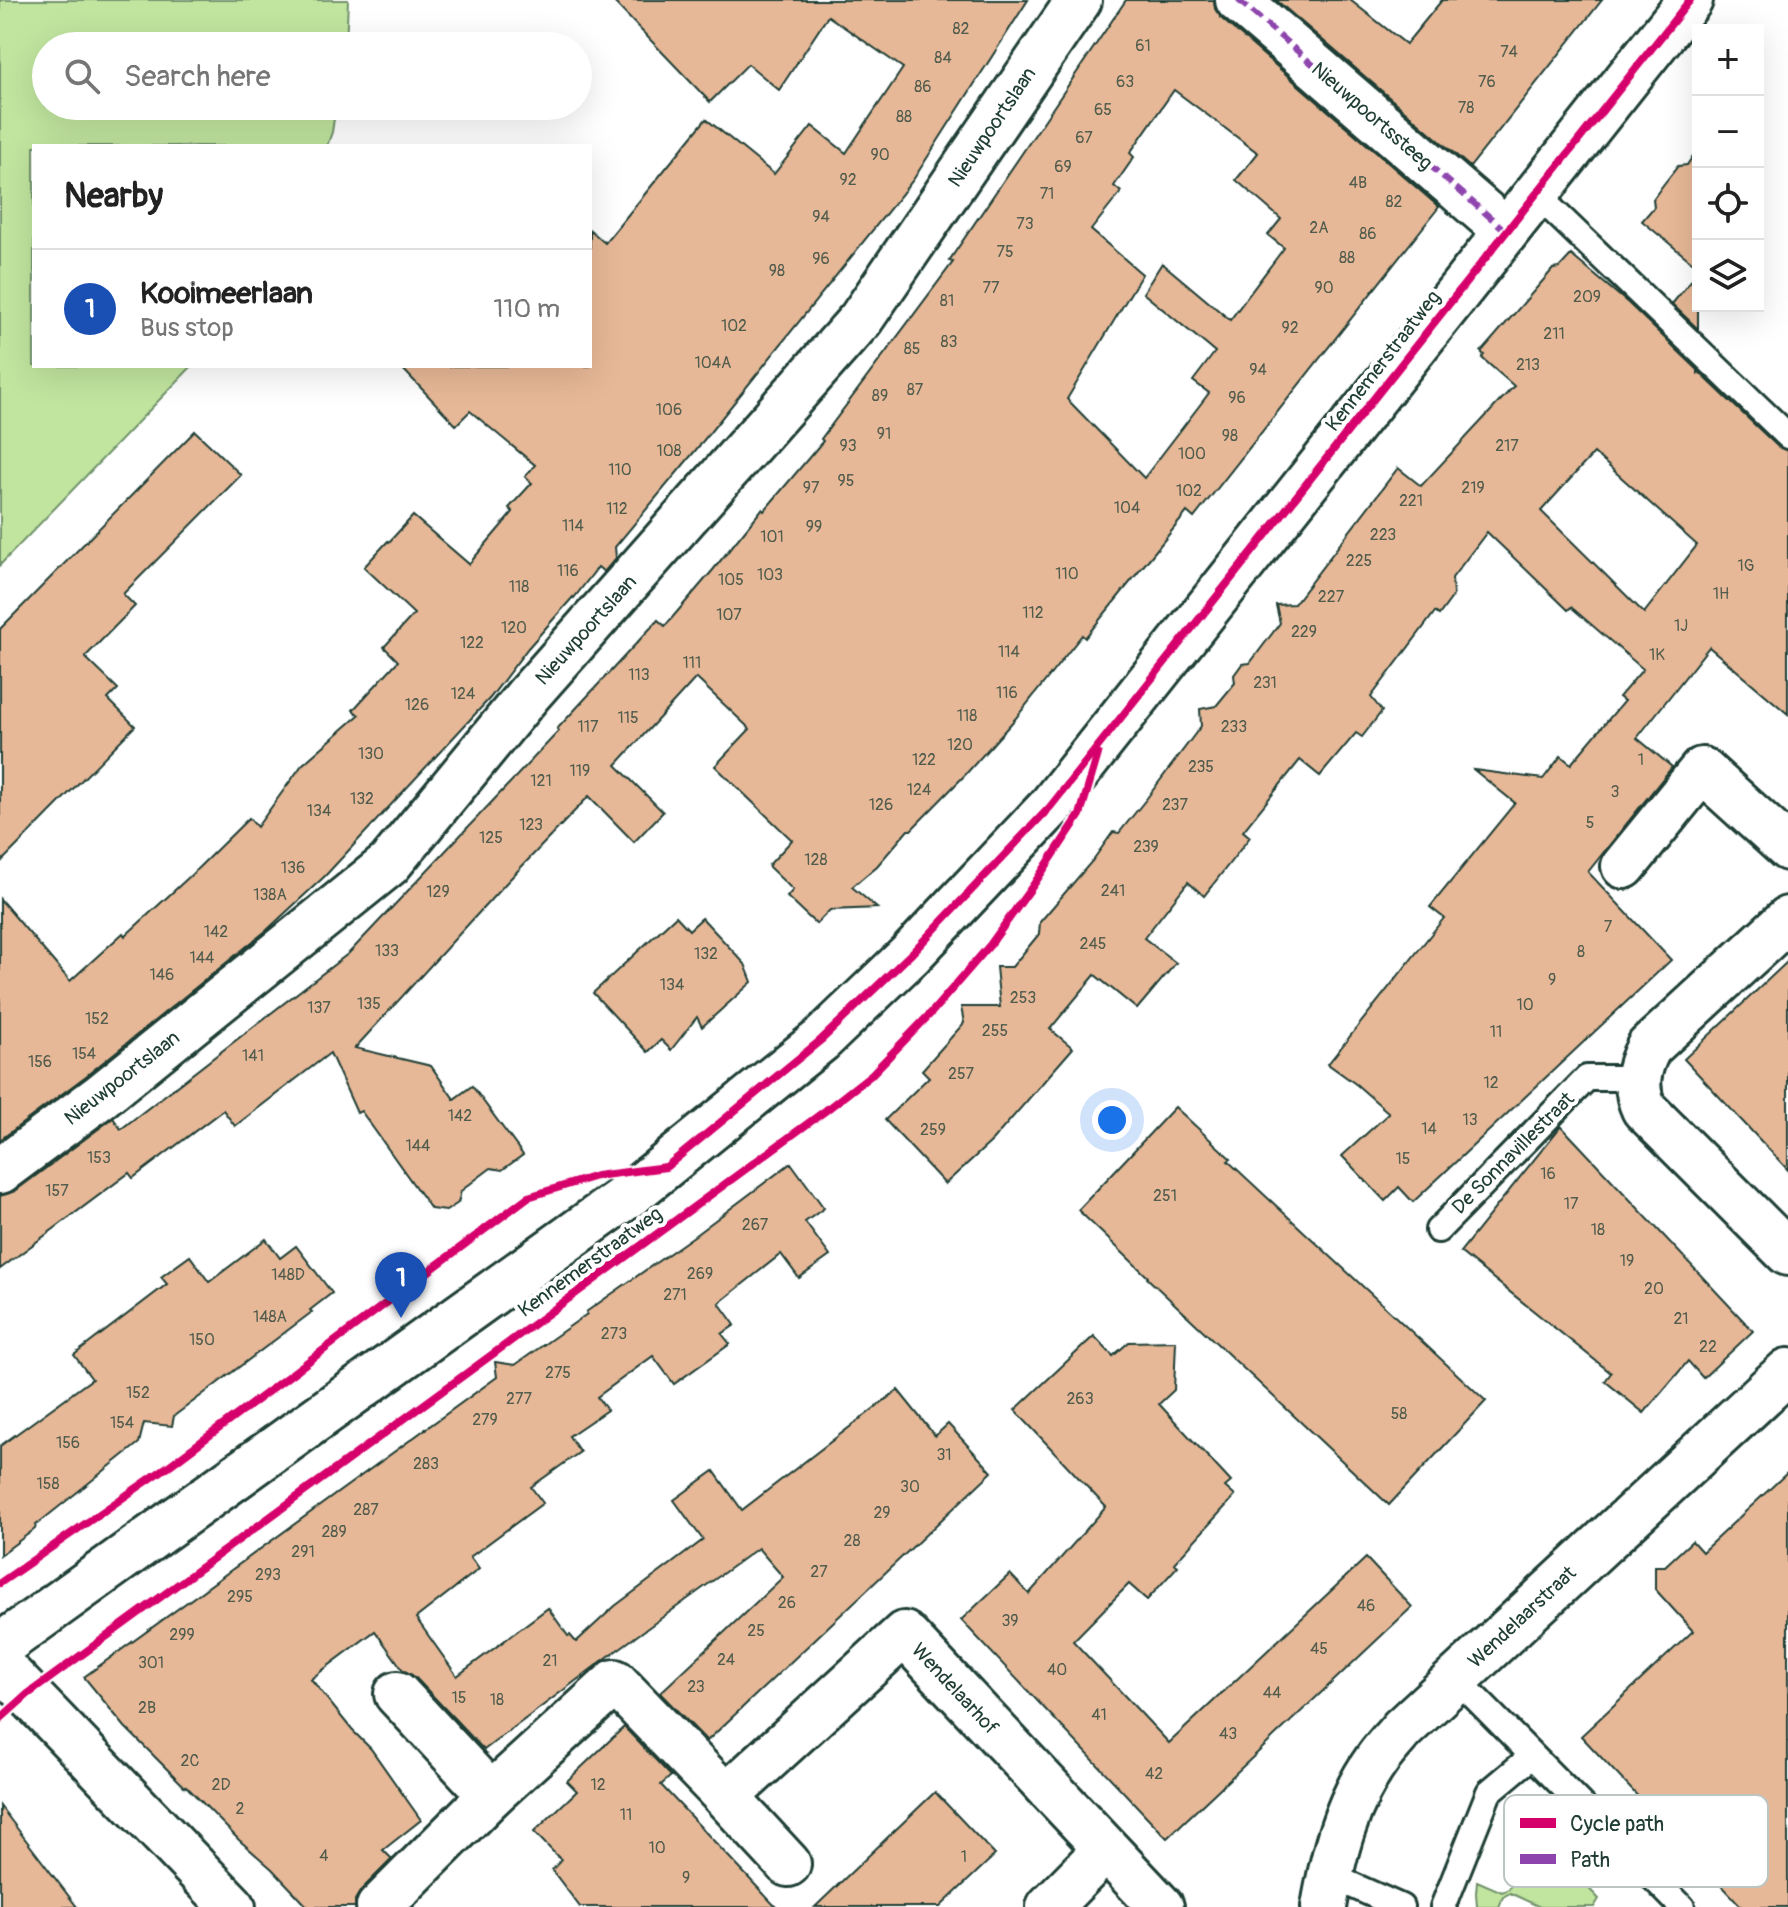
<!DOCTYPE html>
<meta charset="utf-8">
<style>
body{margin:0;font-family:Pangolin,sans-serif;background:#f6f6f6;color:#222}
.controls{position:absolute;right:24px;top:24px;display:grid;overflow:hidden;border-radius:0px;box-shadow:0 8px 32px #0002}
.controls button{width:72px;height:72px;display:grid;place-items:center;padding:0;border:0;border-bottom:2px solid #e0e0e0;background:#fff;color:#222;font:40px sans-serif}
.you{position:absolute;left:1112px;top:1120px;width:28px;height:28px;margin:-20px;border:6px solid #fff;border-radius:50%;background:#1a73e8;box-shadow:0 0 0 12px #1a73e833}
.badge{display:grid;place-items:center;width:52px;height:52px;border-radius:50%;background:#1f6fb2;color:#fff;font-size:26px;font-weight:700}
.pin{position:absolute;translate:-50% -66px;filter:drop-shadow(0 2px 4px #0008)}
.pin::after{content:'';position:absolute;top:42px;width:28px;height:24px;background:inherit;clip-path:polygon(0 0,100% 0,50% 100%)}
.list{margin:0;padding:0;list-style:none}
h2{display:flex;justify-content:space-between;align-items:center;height:104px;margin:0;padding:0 32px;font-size:34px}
h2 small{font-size:26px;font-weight:400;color:#767676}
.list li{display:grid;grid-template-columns:52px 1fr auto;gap:24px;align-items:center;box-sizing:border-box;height:120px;padding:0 32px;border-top:2px solid #e0e0e0}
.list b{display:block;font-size:30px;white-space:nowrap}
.list p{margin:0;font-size:26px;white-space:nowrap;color:#767676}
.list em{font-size:26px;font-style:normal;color:#767676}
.icon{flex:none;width:44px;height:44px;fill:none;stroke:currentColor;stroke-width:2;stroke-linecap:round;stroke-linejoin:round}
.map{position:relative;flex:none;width:1788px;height:1907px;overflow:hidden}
.search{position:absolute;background:#fff;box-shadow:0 8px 32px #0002;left:32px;top:32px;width:560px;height:88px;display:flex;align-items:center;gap:20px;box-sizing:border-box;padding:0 28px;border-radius:44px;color:#767676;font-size:30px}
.panel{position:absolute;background:#fff;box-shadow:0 8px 32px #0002;left:32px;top:144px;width:560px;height:224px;border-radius:0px}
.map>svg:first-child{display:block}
</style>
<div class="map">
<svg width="1788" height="1907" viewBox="0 0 1788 1907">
<rect width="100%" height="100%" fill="#fff"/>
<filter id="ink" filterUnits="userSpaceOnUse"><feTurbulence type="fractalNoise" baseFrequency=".0125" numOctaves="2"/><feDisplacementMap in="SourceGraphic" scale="16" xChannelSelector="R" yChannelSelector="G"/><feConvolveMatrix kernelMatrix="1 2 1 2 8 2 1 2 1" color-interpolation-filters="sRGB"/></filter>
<g filter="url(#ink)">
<g fill="#c1e59f" stroke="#70916a" stroke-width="2">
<path d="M0 0H348L346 46H46V106H336L332 132 327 146H34V366H192L0 565Z"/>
<path d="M1535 1832 1599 1899 1594 1907H1540L1510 1893 1503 1897 1499 1907H1477L1476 1893 1477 1881 1502 1892 1509 1889Z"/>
</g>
<g fill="#e7b897" stroke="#1f3d34" stroke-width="2" fill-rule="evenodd">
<path d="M612 0H1028L913 180 695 451 615 547 616 558 604 572 598 567 574 598 573 597 528 648 490 698 325 876 267 930 86 1076 0 1140V899L70 981 123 933 125 936 189 877 249 818 257 827 302 765 359 715 353 710 398 661 384 647 414 614 364 567 388 541 389 542 413 516 469 564 513 512 509 508 532 483 525 477 535 465 470 411 456 425 400 366H590V230L605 243 706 119 774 174 812 126 846 153 903 68 828 16 779 90 748 64 710 102Z"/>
<path d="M1126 0H1214L1215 9 1222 19 1439 207 1194 518 1187 512 1085 638 1082 635 1015 719 965 775 911 830H908L877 866 852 887 877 908 830 910 816 924 787 897 793 890 768 866 792 840 715 766 750 729 696 678 616 765 663 812 634 842 589 796 507 882 355 1048 431 1066 454 1099 472 1086 523 1155 502 1170 491 1168 475 1180 461 1191 458 1203 446 1211 431 1209 361 1111 357 1113 330 1053 235 1126 223 1110 133 1178 129 1173 0 1269V1196L15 1191 113 1118 121 1129 349 953 559 731 557 729 658 620 665 626 713 570 762 509 764 511 823 441 821 439 953 262 949 261ZM1174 90 1258 153 1236 180 1281 219 1268 235 1284 248 1230 320 1162 263 1143 293 1215 352 1193 381 1209 393 1144 478 1067 399 1142 274 1091 230 1121 192 1114 186 1134 157 1130 153Z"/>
<path d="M1276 0H1350L1406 44 1442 0H1602L1470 167Z"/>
<path d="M1695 153 1698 155V267L1642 221 1654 207 1653 199 1663 185 1678 166 1687 165Z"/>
<path d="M1571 255 1628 303 1698 370V373L1699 372 1778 447 1788 451V714L1709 647 1637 738 1672 767 1588 872 1671 960 1413 1202 1399 1187 1385 1201 1342 1156 1389 1113 1357 1085 1328 1064 1444 918 1430 907 1515 803 1474 770 1543 779 1561 756 1571 764 1624 701 1619 697 1643 669 1571 607 1568 610 1487 532 1452 578 1453 596 1439 615 1435 612 1371 697 1382 711 1362 737 1356 733 1320 776 1300 760 1243 831 1250 837 1204 896 1188 882 1144 938 1176 963 1137 1009 1095 975 1050 1029 1073 1048 992 1141 945 1184 885 1120 929 1077 922 1070 964 1023 961 1007H1000L996 967H1012L1039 934 1040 922 1093 860 1113 832 1119 833 1147 798 1201 726 1200 709 1216 706 1235 683 1234 675 1242 664 1250 663 1280 623 1276 605 1294 604 1398 468 1421 486 1514 386 1482 358 1484 355 1481 352 1553 269 1559 268ZM1594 453 1697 545 1644 613 1541 511Z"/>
<path d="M1698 272V329L1672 304Z"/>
<path d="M195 431 241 475 123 594 135 606 85 657 118 689 108 699 135 726 0 863V629Z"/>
<path d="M676 916 689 930 702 918 745 964 752 982 702 1027 697 1017 671 1050 661 1040 648 1052 593 993Z"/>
<path d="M1788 961V1170L1684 1059Z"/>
<path d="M1175 1107 1231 1159 1228 1161 1486 1401 1389 1505 1147 1278 1148 1277 1078 1210Z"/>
<path d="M1561 1126 1753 1331 1703 1378 1688 1361 1644 1413 1605 1381 1611 1373 1460 1252Z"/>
<path d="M791 1163 824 1208 805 1222 830 1256 799 1278 781 1254 719 1303 735 1325 722 1334 730 1344 674 1384 653 1356 597 1397 607 1410 569 1436 580 1452 531 1487 543 1503 470 1557 479 1569 416 1618 457 1676 548 1608 568 1636 570 1635 576 1642 615 1606 703 1540 674 1500 714 1471 742 1510 898 1390 935 1436 948 1424 992 1472 707 1741 660 1693 783 1577 758 1548 598 1664 484 1750 415 1677 403 1670 375 1631 311 1679 352 1730 371 1749 421 1820 383 1850 392 1859 361 1890 355 1900V1907H308L272 1869 239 1840 186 1786 185 1787 125 1727 84 1677 497 1377 495 1362 515 1365 587 1314 586 1312 694 1236Z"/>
<path d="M266 1239 280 1258 296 1246 332 1293 310 1310 312 1312 174 1416 172 1426 144 1423 139 1443 36 1525 35 1529 0 1555V1446L92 1379 74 1355 167 1284 161 1277 190 1256 209 1282Z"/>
<path d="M1094 1336 1113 1356 1129 1342 1176 1341 1174 1390 1159 1404 1231 1482 1225 1487 1235 1496 1174 1563 1178 1566 1147 1600 1129 1584 1073 1641 1169 1743 1366 1558 1412 1607 1167 1838 961 1620 1010 1574 1029 1594 1106 1507 1015 1410Z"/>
<path d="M1788 1472V1907H1742L1581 1736 1693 1631 1655 1589V1566H1665L1692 1541 1702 1552Z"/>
<path d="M624 1727 671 1776 661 1785 776 1907H580L552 1870 561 1860 534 1832 577 1791 567 1781Z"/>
<path d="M935 1792 995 1855 940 1907H815Z"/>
<path d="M0 1806 77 1907H0Z"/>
</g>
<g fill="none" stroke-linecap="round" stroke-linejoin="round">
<g stroke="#1f3d34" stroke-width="30">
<g id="lane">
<path d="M1537 195 1788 436"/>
<path d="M1438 1230 1587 1078H1638"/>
<path d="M1456 1678 1682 1907"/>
<path d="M1329 1875 1401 1907"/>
<path d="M1443 1907 1489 1792 1532 1756"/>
</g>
</g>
<g stroke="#1f3d34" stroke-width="50">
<g id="street">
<path d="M1238 0 1506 231"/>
<path d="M1624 866 1702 770 1788 848"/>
<path d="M1788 919 1649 1047C1638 1068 1634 1087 1644 1109L1788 1253"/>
<path d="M0 1171 101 1096 389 864 528 695 861 319 1079 0"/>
<path d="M0 1665 233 1907"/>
<path d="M397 1694 491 1795"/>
<path d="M788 1864 726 1797 904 1634 1161 1907"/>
<path d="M379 1907 491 1795 615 1682 726 1797"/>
<path d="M1049 1907 1105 1850"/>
<path d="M1324 1907C1333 1855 1346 1802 1378 1758 1385 1748 1394 1739 1402 1729L1788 1371"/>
</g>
</g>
<g stroke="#1f3d34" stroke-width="50">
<path id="secondary" d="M0 1646 637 1189 821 1040 912 953 1050 807 1690 0"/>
</g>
<use href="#lane" stroke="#fff" stroke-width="24"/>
<use href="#street" stroke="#fff" stroke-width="44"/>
<use href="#secondary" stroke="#fff" stroke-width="44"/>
<path stroke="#8e44ad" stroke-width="6" stroke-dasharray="12 6" stroke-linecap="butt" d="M1238 0 1506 231"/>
<g stroke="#fff" stroke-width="13">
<g id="cycleway">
<path d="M0 1583 170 1465 528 1197 596 1176 666 1167 821 1040 912 953 1050 807 1690 0"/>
<path d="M0 1719 28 1694 825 1111 871 1075 931 1013 990 945 1034 884 1080 815 1098 754"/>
</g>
</g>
<use href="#cycleway" stroke="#d6006c" stroke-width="8"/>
</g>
</g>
<g text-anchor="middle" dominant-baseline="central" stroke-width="8" stroke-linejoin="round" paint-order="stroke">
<g font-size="16" fill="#515c4d">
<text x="961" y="29">82</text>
<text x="1143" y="46">61</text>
<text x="1509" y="52">74</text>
<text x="943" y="58">84</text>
<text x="1125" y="82">63</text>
<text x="1487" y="82">76</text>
<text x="923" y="87">86</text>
<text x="1466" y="108">78</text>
<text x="1103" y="110">65</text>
<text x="904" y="117">88</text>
<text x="1084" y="138">67</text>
<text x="880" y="155">90</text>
<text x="1063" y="167">69</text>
<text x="848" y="180">92</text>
<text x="1358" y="183">4B</text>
<text x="1047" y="194">71</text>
<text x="1394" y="202">82</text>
<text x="821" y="217">94</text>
<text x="1025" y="224">73</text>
<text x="1319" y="228">2A</text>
<text x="1368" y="234">86</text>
<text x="1005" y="252">75</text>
<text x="1347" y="258">88</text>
<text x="821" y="259">96</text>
<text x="777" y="271">98</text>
<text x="991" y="288">77</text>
<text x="1324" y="288">90</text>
<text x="1587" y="297">209</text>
<text x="947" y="301">81</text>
<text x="734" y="326">102</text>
<text x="1290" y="328">92</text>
<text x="1554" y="334">211</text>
<text x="949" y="342">83</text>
<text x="912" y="349">85</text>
<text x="713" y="363">104A</text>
<text x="1528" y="365">213</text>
<text x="1258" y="370">94</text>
<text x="915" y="390">87</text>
<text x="880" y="396">89</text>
<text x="1237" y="398">96</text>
<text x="669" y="410">106</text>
<text x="884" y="434">91</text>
<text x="1230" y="436">98</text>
<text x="848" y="446">93</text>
<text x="1507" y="446">217</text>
<text x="669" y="451">108</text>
<text x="1192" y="454">100</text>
<text x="620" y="470">110</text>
<text x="846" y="481">95</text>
<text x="811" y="488">97</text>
<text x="1473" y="488">219</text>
<text x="1189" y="491">102</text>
<text x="1411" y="501">221</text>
<text x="1127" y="508">104</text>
<text x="617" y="509">112</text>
<text x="573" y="526">114</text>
<text x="814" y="527">99</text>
<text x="1383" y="535">223</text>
<text x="772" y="537">101</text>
<text x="1359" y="561">225</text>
<text x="1746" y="566">1G</text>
<text x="568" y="571">116</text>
<text x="1067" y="574">110</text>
<text x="770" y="575">103</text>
<text x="731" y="580">105</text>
<text x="519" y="587">118</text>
<text x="1721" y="594">1H</text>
<text x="1331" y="597">227</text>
<text x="1033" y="613">112</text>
<text x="729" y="615">107</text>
<text x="1681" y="626">1J</text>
<text x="514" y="628">120</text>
<text x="1304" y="632">229</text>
<text x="472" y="643">122</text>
<text x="1009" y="652">114</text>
<text x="1657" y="655">1K</text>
<text x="692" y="663">111</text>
<text x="639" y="675">113</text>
<text x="1265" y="683">231</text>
<text x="1007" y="693">116</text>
<text x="463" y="694">124</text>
<text x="417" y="705">126</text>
<text x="967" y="716">118</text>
<text x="628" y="718">115</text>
<text x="588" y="727">117</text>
<text x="1234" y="727">233</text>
<text x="960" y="745">120</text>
<text x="371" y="754">130</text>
<text x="924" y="760">122</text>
<text x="1641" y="760">1</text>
<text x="1201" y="767">235</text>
<text x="580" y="771">119</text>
<text x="541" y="781">121</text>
<text x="919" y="790">124</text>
<text x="1615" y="792">3</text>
<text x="362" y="799">132</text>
<text x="881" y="805">126</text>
<text x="1175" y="805">237</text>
<text x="319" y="811">134</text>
<text x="1590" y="823">5</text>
<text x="531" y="825">123</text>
<text x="491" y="838">125</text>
<text x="1146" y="847">239</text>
<text x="816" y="860">128</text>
<text x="293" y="868">136</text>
<text x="1113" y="891">241</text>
<text x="438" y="892">129</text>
<text x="270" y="895">138A</text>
<text x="1608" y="927">7</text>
<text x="216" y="932">142</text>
<text x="1093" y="944">245</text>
<text x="387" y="951">133</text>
<text x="1581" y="952">8</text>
<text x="706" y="954">132</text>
<text x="202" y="958">144</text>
<text x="162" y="975">146</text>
<text x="1552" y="980">9</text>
<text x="672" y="985">134</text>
<text x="1023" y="998">253</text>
<text x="369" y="1004">135</text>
<text x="1525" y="1005">10</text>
<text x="319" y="1008">137</text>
<text x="97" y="1019">152</text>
<text x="995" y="1031">255</text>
<text x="1496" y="1032">11</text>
<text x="84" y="1054">154</text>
<text x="253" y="1056">141</text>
<text x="40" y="1062">156</text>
<text x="961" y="1074">257</text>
<text x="1491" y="1083">12</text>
<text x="460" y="1116">142</text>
<text x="1470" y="1120">13</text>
<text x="1429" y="1129">14</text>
<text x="933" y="1130">259</text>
<text x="418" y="1146">144</text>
<text x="99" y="1158">153</text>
<text x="1403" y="1159">15</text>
<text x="1548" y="1174">16</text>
<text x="57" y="1191">157</text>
<text x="1165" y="1196">251</text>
<text x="1571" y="1204">17</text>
<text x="755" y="1225">267</text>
<text x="1598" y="1230">18</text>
<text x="1627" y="1261">19</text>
<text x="700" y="1274">269</text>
<text x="288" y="1275">148D</text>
<text x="1654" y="1289">20</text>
<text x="675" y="1295">271</text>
<text x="270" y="1317">148A</text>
<text x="1681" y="1319">21</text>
<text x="614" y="1334">273</text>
<text x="202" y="1340">150</text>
<text x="1708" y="1347">22</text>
<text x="558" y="1373">275</text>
<text x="138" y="1393">152</text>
<text x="519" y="1399">277</text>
<text x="1080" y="1399">263</text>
<text x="1399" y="1414">58</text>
<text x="485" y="1420">279</text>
<text x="122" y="1423">154</text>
<text x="68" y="1443">156</text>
<text x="944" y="1455">31</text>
<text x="426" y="1464">283</text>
<text x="48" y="1484">158</text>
<text x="910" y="1487">30</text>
<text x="366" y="1510">287</text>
<text x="882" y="1513">29</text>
<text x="334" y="1532">289</text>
<text x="852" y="1541">28</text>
<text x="303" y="1552">291</text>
<text x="819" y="1572">27</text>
<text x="268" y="1575">293</text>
<text x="240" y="1597">295</text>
<text x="787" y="1603">26</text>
<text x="1366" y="1606">46</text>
<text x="1010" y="1621">39</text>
<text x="756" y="1631">25</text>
<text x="182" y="1635">299</text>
<text x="1319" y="1649">45</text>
<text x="726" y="1660">24</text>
<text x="550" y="1661">21</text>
<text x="151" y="1663">301</text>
<text x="1057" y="1670">40</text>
<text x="696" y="1687">23</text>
<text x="1272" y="1693">44</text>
<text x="459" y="1698">15</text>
<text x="497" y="1700">18</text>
<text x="147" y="1708">2B</text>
<text x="1099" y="1715">41</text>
<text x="1228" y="1734">43</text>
<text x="190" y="1761">2C</text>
<text x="1154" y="1774">42</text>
<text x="221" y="1785">2D</text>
<text x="598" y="1785">12</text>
<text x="240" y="1809">2</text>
<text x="626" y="1815">11</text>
<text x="657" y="1848">10</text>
<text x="324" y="1856">4</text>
<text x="964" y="1857">1</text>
<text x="686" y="1878">9</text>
</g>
<g font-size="20" fill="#1f3d34" stroke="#fff">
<text transform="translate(1372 116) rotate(41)">Nieuwpoortssteeg</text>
<text transform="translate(992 127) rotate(-56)">Nieuwpoortslaan</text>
<text transform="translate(1383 361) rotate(-52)">Kennemerstraatweg</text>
<text transform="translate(586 630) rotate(-48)">Nieuwpoortslaan</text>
<text transform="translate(122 1078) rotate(-38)">Nieuwpoortslaan</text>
<text transform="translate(1513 1153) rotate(-45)">De Sonnavillestraat</text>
<text transform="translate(590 1262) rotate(-36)">Kennemerstraatweg</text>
<text transform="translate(1522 1617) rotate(-43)">Wendelaarstraat</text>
<text transform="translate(955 1689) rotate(47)">Wendelaarhof</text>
</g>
</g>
<rect x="1504" y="1795" width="264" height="92" rx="12" fill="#fff" stroke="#bcc5c2" stroke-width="2"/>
<rect x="1520" y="1818" width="36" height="10" fill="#d6006c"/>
<rect x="1520" y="1854" width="36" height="10" fill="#8e44ad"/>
<g font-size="22" fill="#1f3d34">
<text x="1570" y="1831">Cycle path</text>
<text x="1570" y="1867">Path</text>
</g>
</svg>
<div class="controls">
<button>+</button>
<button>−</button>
<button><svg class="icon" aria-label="locate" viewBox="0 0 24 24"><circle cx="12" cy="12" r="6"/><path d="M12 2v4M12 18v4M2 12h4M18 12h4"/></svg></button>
<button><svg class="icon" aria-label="layers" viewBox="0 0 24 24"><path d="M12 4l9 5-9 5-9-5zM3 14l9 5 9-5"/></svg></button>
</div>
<div class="you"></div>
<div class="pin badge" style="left:401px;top:1318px;background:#1a4fb4">1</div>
<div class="search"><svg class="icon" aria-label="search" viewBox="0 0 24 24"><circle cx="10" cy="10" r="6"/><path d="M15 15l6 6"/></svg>Search here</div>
<section class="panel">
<h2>Nearby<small></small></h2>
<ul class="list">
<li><span class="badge" style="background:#1a4fb4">1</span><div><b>Kooimeerlaan</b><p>Bus stop</p></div><em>110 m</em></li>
</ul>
</section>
</div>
